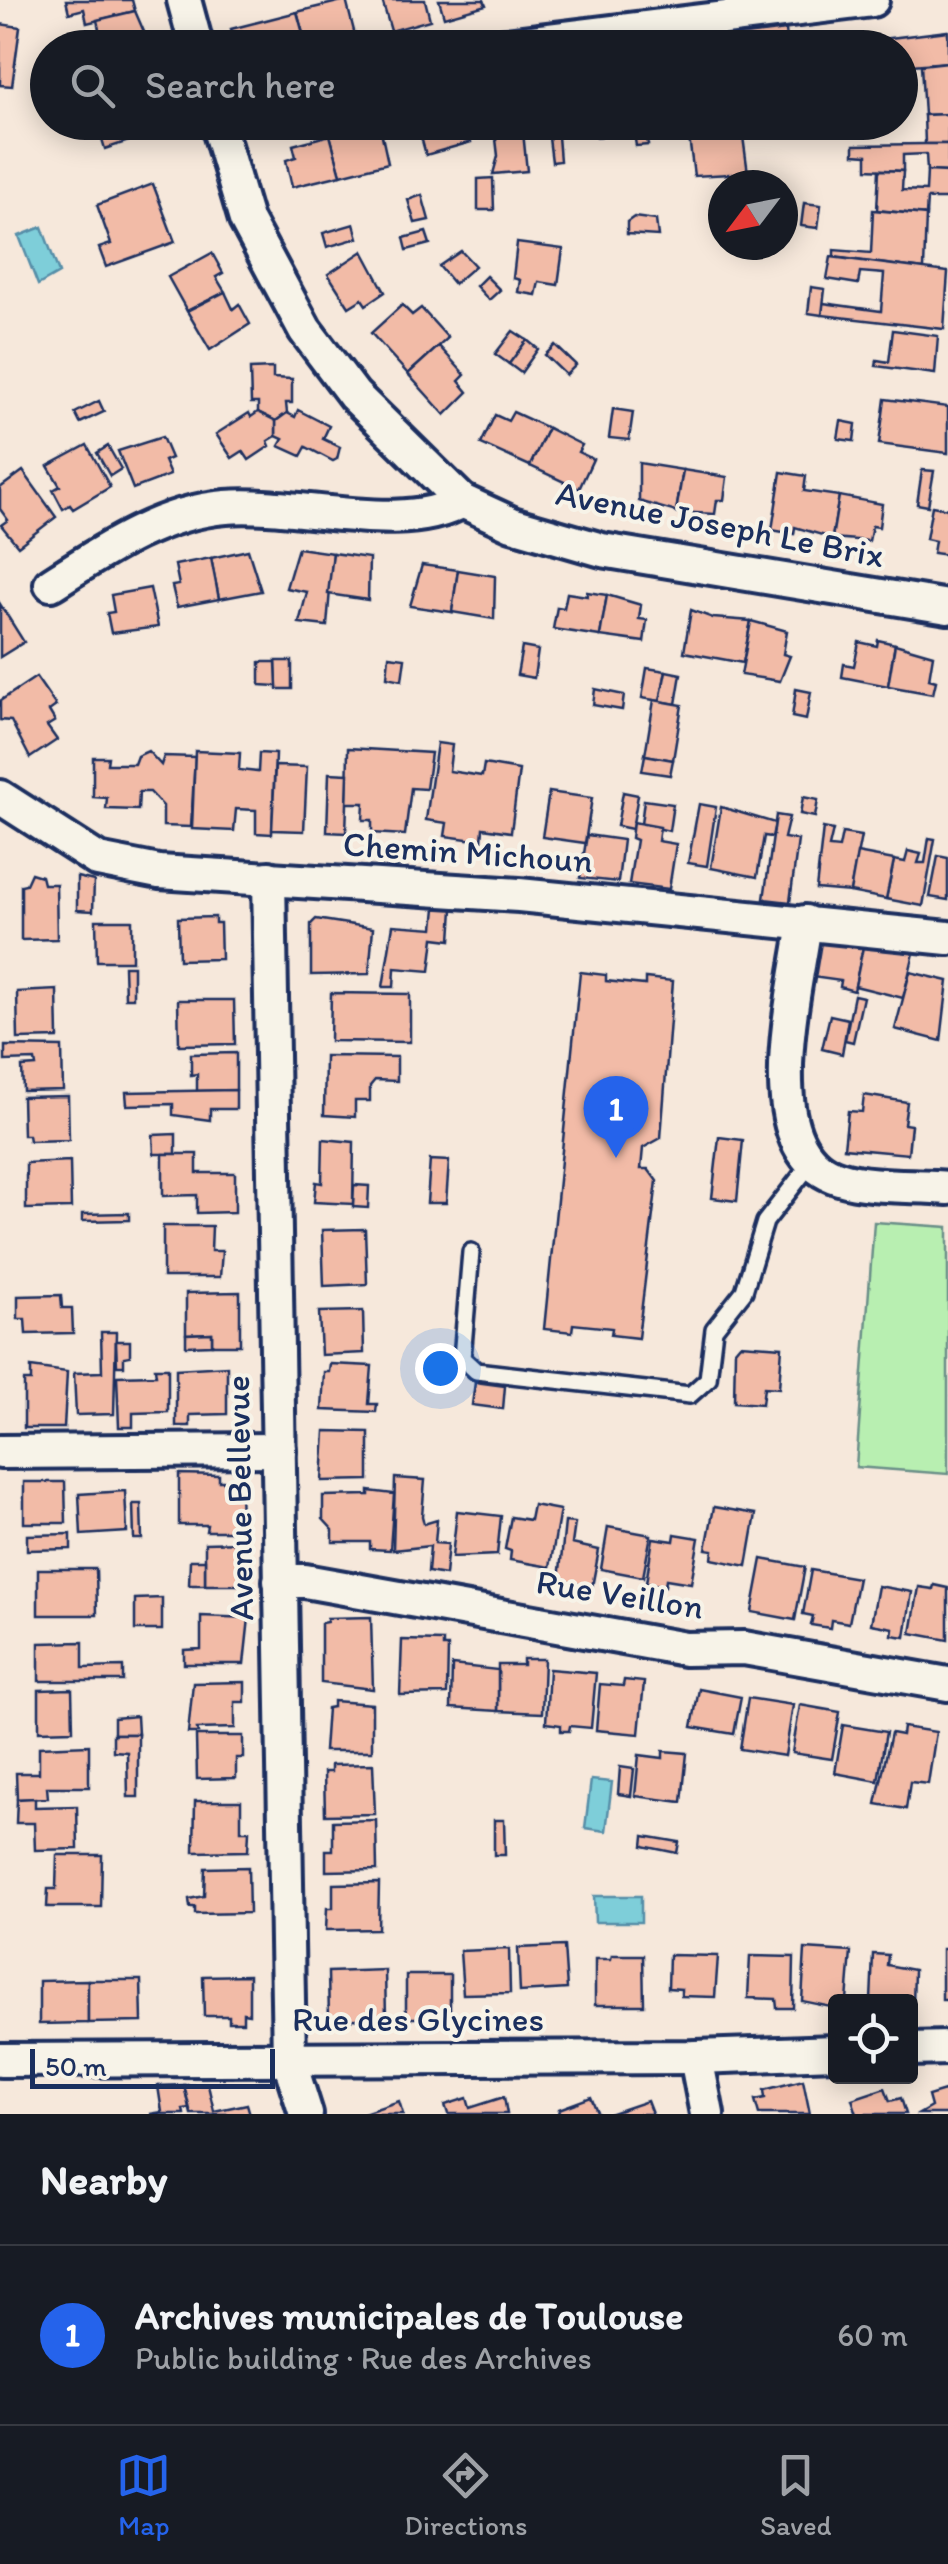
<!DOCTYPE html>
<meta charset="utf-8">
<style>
body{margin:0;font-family:Itim,sans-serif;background:#242831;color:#f1f3f6}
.controls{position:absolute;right:30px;bottom:30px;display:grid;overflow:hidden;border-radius:10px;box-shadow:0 5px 25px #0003}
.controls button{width:90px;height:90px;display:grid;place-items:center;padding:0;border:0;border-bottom:2px solid #363941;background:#171b24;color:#f1f3f6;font:50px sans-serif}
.compass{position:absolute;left:708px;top:170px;width:90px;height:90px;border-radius:50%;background:#171b24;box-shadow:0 5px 25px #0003;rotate:238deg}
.scale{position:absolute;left:30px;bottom:25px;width:245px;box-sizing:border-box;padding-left:10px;border:5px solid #1b2f5e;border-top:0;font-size:28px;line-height:35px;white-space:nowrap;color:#1b2f5e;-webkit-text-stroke:8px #f7f3e8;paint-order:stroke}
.you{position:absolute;left:440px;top:1368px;width:35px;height:35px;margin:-25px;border:8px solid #fff;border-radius:50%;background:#1a73e8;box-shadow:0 0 0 15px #1a73e833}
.badge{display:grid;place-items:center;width:65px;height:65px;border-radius:50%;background:#2563eb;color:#fff;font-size:32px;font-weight:700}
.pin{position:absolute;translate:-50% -82px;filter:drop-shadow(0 2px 5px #0008)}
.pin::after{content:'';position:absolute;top:52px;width:35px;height:30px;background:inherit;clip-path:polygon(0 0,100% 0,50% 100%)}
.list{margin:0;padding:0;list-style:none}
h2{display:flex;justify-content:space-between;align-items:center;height:130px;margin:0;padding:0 40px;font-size:42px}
h2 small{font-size:32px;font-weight:400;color:#9ea1a6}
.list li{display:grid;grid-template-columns:65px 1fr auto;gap:30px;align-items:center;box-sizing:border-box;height:180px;padding:0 40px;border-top:2px solid #363941}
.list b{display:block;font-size:38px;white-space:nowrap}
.list p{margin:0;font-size:32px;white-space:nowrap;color:#9ea1a6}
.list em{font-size:32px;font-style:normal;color:#9ea1a6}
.icon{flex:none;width:55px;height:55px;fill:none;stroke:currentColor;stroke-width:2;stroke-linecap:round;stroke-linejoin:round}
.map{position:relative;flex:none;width:948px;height:2114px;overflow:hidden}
.search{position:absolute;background:#171b24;box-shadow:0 5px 25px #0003;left:30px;right:30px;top:30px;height:110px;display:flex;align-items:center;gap:25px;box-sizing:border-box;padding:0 35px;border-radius:55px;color:#9ea1a6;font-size:38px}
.sheet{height:310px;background:#171b24}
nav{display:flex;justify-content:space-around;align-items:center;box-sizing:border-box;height:140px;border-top:2px solid #363941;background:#171b24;font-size:28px;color:#9ea1a6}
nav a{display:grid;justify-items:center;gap:5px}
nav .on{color:#2563eb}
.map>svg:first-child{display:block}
</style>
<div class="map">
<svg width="948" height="2114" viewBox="0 0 948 2114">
<rect width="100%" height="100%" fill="#f6e8db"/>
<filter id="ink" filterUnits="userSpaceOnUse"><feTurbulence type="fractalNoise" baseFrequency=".01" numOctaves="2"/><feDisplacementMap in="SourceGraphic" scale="20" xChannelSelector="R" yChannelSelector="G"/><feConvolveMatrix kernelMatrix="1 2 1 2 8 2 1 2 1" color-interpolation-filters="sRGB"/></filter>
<g filter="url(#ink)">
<path fill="#b8efb1" stroke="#6a8f88" stroke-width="2.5" d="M874 1222 948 1227V1474L856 1467Z"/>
<g fill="#7eced9" stroke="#568ea8" stroke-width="2.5">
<path d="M42 227 59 273 38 285 19 236Z"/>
<path d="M591 1780 612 1782 606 1831 585 1828Z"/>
<path d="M594 1896H641V1922H595Z"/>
</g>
<g fill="#f2bba7" stroke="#1b2f5e" stroke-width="2.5">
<path d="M66 0H132L135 11 87 23 84 9 69 13Z"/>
<path d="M346 0 356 39 307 48 297 12Z"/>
<path d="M382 0H425L430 20 391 31Z"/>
<path d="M439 0H484L486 5 444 17Z"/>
<path d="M135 11 148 41 103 48 97 20Z"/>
<path d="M297 12 307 48H237L231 29Z"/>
<path d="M0 24 20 27 12 86 0 85Z"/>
<path d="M786 30 788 48H730L728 37Z"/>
<path d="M948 31V62L900 66V48H807Z"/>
<path d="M948 62V114L924 115 921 65Z"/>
<path d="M948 114V144H925L924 115Z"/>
<path d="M97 122H160V123L129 132 132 140 105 149Z"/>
<path d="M379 122 388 163 341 175 330 135Z"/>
<path d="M417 122H467L471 142 426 155Z"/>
<path d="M494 122H522L527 171 493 174 498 156Z"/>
<path d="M547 122H594L595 131 558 136 560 161 552 162Z"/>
<path d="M594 122H645L648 145 636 146 634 133 596 137Z"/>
<path d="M687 122H741L748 173 694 176Z"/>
<path d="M330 135 341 175 292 187 286 160 296 157 293 145Z"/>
<path d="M925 144H948V172L927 171 926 154 903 155V171L867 169V155L854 154V145Z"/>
<path d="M879 170 903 171 902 190 926 191 927 171 948 172V199H927L926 215 877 210Z"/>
<path d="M493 178 494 210H478V179Z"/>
<path d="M153 184 175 242 106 267 99 248 111 244 97 205Z"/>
<path d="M422 195 429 220 415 223 408 200Z"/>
<path d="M804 203 821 205 818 228 801 226Z"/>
<path d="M873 210 926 215 924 269 834 257V250L871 253Z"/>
<path d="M634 217 656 220 658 236 627 234V222Z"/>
<path d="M354 224 358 238 327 247 323 233Z"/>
<path d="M426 232 430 244 407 250 404 238Z"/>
<path d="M517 243 563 249 558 285 539 282 536 295 518 292 520 280 513 278Z"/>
<path d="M363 251 385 292 366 305 362 299 349 307 328 274Z"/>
<path d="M461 251 475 266 454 284 439 266Z"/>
<path d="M212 253 223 273 216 277 225 292 187 311 168 277Z"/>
<path d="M831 257 948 272 944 329 822 315 823 303 881 311 884 274 860 272 858 284 827 279Z"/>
<path d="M486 276 500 290 489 300 476 286Z"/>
<path d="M811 287 825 289 822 315 808 313Z"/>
<path d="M225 292 233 309 239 304 250 324 210 350 187 311Z"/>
<path d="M402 305 412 315 421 308 448 338 408 374 371 333Z"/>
<path d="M893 330 938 336 935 374 876 366 877 360 889 362Z"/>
<path d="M513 331 527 340 509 364 495 354Z"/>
<path d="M527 340 538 349 521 373 509 364Z"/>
<path d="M555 345 576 365 566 375 545 355Z"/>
<path d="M439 346 465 375 459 381 468 392 445 415 408 374Z"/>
<path d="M273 368V378L292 379V403H286L287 413 276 421 258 412V403H251L250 369Z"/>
<path d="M885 399 948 407V453L879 444Z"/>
<path d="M99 401 104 412 80 423 75 413Z"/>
<path d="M613 409 633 412 629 440 609 438Z"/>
<path d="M298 410 329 426 323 439 340 447 337 459 333 461 306 447 301 456 279 446 283 439 276 436V421L287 413 295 417Z"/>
<path d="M258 412 276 421V436L268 441 270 446 249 460 243 451 232 458 216 434 249 413 251 417Z"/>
<path d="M513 412 548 428 530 466 481 444 495 415 508 421Z"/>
<path d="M841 421 856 424 854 441 838 439Z"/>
<path d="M548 428 582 445 578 452 593 459 579 489 530 466Z"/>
<path d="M162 437 171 458 164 461 170 475 133 489 118 451Z"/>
<path d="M87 445 110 487 73 509 70 505 63 509 53 490 60 486 48 466Z"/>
<path d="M108 446 121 469 110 476 97 453Z"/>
<path d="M639 463 683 470 676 512 639 501Z"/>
<path d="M683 470 727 477 724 500H717L715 514 676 512Z"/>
<path d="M922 470 934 471 928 506 917 504Z"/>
<path d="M23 471 56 517 18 546 1 525 8 520 0 509V488Z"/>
<path d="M781 472 806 476 804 491 839 496 832 538 795 527 794 534 772 530Z"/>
<path d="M839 496 882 504 879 527 872 526 869 541 832 538Z"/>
<path d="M932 506 948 509V555L933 553 935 541 926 539Z"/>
<path d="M298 548 333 553 327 626 299 623 307 592 286 588Z"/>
<path d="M248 550 261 591 219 599 211 558Z"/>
<path d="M333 553 369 558 368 600 328 594Z"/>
<path d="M211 558 219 599 177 607 172 586 179 585 175 565Z"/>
<path d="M422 565 458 570 452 612 410 606Z"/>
<path d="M458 570 495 576 494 619 452 612Z"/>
<path d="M150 588 158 627 111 633 107 613 114 612 111 595Z"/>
<path d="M587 592 607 595 600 636 553 629 557 607 564 608 567 593 587 596Z"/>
<path d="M607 595 641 605 639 619 647 620 644 642 600 636Z"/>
<path d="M0 604 24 642 0 657Z"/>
<path d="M691 610 713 618 751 621 743 663 684 652Z"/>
<path d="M751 621 787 631 783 654 790 656 780 681 741 675Z"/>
<path d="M878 640 895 644 888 686 842 677 844 664 854 666 859 642 877 646Z"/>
<path d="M895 644 933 655 929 679 936 681 933 694 888 686Z"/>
<path d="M522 647 538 650 534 678 517 675Z"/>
<path d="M389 656 405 658 402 680 387 677Z"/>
<path d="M276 661H292V689H277Z"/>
<path d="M260 662H276L277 686 260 685Z"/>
<path d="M647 668 666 671 660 701 642 698Z"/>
<path d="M666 671 681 674 676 704 660 701Z"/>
<path d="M36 677 56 706 49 711 55 721 47 726 57 740 30 758 11 721 0 720V701Z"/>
<path d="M595 689 624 695 622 710 593 705Z"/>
<path d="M796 689 811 692 806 720 792 717Z"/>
<path d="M654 700 682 705 673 760 645 755Z"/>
<path d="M437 743 452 745 449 771 482 776 484 764 519 770 511 832 483 828 482 841 445 836 447 823 426 820Z"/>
<path d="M348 748 431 753 426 789 411 788 405 835 372 833V820H363L364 803H347Z"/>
<path d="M148 751 161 765 164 756 195 757 191 827 163 826V806L150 792H139L138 810 106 809 107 798 93 797V757H108L107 764H134L137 756Z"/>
<path d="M195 751 240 753 239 770 258 772 259 753 275 754 272 834 256 833V810L236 809 234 831 192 829Z"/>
<path d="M645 755 673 760 670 775 642 771Z"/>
<path d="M275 766 307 767 304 831 272 830Z"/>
<path d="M329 773 348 774 346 833 327 832Z"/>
<path d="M549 792 592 798 585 843 542 837Z"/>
<path d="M623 792 638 795 632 829 617 826Z"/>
<path d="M803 797 818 800 815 817 800 814Z"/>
<path d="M644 800 673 804 669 831 641 824Z"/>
<path d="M699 804 716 807 707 866 688 863Z"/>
<path d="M721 807 775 823 772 837 764 836 757 877 711 868Z"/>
<path d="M776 815 789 817 784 838 798 840 790 902 764 899Z"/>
<path d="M633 822 660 827 658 841 676 844 669 889 629 884 636 840 631 838Z"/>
<path d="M823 828 833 830 829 847 839 848 842 833 861 836 850 892 816 889Z"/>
<path d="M587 835 623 840 618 882 580 878Z"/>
<path d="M929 838 935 839 923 906 886 899 894 860 905 862 908 851 921 854 918 863H925Z"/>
<path d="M857 853 894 860 886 899 850 892Z"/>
<path d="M938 856 948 858V900L930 897Z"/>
<path d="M31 873 41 876 43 884H56L57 939 21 940V885L26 884Z"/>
<path d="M77 877 94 881 93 911 77 910Z"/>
<path d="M436 908 453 909 451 940 434 938 430 971 395 968 394 987H383L393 925 434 928Z"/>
<path d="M215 917V923H220L221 959 179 960 178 918Z"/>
<path d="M316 919 373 928 369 974 311 975V924Z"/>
<path d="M96 920H132V961H97Z"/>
<path d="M815 942 863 947 854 991 840 987 841 981 812 977Z"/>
<path d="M863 947 914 953 903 998 855 986Z"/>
<path d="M124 966H133V998H125Z"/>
<path d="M580 972 606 975V981L645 985V978L673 981 661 1138 643 1148 641 1169H648L657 1181 638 1338 611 1335 612 1328 573 1324 572 1332 544 1329Z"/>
<path d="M910 972 948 981 941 1041 895 1029Z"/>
<path d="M57 990 58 1038 18 1039 17 992Z"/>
<path d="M331 993 410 994V1042L330 1041Z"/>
<path d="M854 995 863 997 853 1042 845 1040Z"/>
<path d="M178 1000H234L235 1044 179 1045Z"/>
<path d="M830 1015 848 1019 842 1054 822 1049Z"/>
<path d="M5 1046 62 1047 63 1090 23 1091 22 1067 36 1066 35 1060 5 1061Z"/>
<path d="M236 1053V1090L197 1091V1074L191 1075V1054Z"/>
<path d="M325 1056 397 1057V1081L375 1080 370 1086V1101H355V1117L324 1115Z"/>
<path d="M236 1090V1109H210V1120L173 1115V1104L127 1105 126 1092Z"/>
<path d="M864 1095 907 1102 904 1124 911 1125 908 1154 844 1148 848 1111 862 1112Z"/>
<path d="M68 1096 69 1140 29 1141 28 1135H23L22 1097Z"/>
<path d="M176 1134V1154H154L153 1135Z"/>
<path d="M719 1137 743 1140 737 1201 712 1198Z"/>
<path d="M323 1139 354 1142 353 1204 314 1202 316 1182 322 1183Z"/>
<path d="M163 1154H197V1173H235V1212L197 1213V1195L163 1196Z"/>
<path d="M430 1160 449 1161 446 1203H427Z"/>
<path d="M70 1161 71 1208 26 1209V1163Z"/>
<path d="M354 1185 369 1186 368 1208 353 1207Z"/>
<path d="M129 1213V1220L82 1221V1214Z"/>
<path d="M163 1226H212L211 1251H222L220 1277H163Z"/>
<path d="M365 1229 367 1284 324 1286 322 1230Z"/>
<path d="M240 1292V1345H212V1333L186 1334V1293Z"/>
<path d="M61 1295 62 1308H72L73 1333 26 1334 25 1319H18V1296Z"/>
<path d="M363 1311 364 1353 321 1355 319 1312Z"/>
<path d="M101 1332H116L114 1414 76 1415 74 1373 102 1372Z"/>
<path d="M212 1333V1345L186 1346V1334Z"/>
<path d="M116 1341H130V1356L124 1357V1366H117Z"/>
<path d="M740 1344 782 1347 779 1388 764 1387 762 1404 734 1402 735 1350Z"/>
<path d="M330 1364 372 1366 369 1404H377L376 1412 322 1410 324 1372H329Z"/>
<path d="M227 1366V1414L190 1415V1426H176V1369Z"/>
<path d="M31 1367 67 1372 64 1428H24V1381H31Z"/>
<path d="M155 1368H168V1412L133 1413V1427H119L117 1376 156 1375Z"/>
<path d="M475 1382 505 1386 503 1409 472 1405Z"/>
<path d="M325 1431 369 1432V1480L322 1481Z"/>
<path d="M179 1474 219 1475V1481H240L241 1531H206L207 1525H179Z"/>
<path d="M395 1478 425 1480 422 1516 424 1524 437 1520 435 1543 448 1544 445 1575 428 1572 430 1546 393 1550Z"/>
<path d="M24 1482H65L66 1523H24Z"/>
<path d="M125 1491 127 1532 81 1535 79 1494Z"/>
<path d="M369 1491 394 1494 390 1550 370 1549V1542H333V1530L323 1519V1496L369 1495Z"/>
<path d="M133 1504H141L142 1539H134Z"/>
<path d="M533 1505 560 1510 550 1567 510 1560 511 1551 505 1549 511 1517 530 1520Z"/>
<path d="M714 1507 756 1514 747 1566 712 1559 713 1550 706 1549Z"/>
<path d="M457 1511 501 1516 497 1555 452 1557Z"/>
<path d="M565 1522 575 1523 572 1544 599 1550 592 1587 559 1580Z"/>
<path d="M608 1527 651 1535 643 1577 601 1569Z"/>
<path d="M71 1534V1549L27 1550V1535Z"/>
<path d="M675 1534 699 1538 691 1583 666 1579 665 1586 646 1583 653 1538 674 1541Z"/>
<path d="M242 1542V1585H205V1543Z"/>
<path d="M762 1559 805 1567 795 1620 752 1612Z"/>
<path d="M190 1560H205V1585H189Z"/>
<path d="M38 1569H96L97 1615H38Z"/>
<path d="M811 1570 858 1578 849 1623 831 1620 830 1628 811 1625 813 1616 803 1614Z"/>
<path d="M934 1585 948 1588V1640L911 1633 919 1587 933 1589Z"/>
<path d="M878 1586 912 1592 905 1637 892 1635 893 1628 871 1624Z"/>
<path d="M162 1598V1630H135V1599Z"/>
<path d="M201 1616 249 1618 244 1664H184V1650L201 1649Z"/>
<path d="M371 1617 373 1689 321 1683V1623L327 1622V1618Z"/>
<path d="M402 1640 443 1641V1647H448L447 1694 400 1695Z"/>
<path d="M83 1642V1668L123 1667V1681H39V1643Z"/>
<path d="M523 1659H544L542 1713 498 1711V1665H523Z"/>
<path d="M452 1665 498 1670V1711L451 1708Z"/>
<path d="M549 1669 596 1673 591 1728 570 1726 569 1731H561V1725L546 1723Z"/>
<path d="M624 1680 644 1682 639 1734 596 1730 600 1684 623 1686Z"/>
<path d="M245 1682V1702H235V1728L197 1729 198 1733H188L193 1683Z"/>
<path d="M72 1689 73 1730 39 1731V1690Z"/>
<path d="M699 1689 741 1697 734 1734 692 1727Z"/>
<path d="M748 1698 793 1705 785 1756 740 1749Z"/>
<path d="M333 1701 372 1704V1751H324L327 1708 333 1707Z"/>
<path d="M800 1705 840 1712 832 1759 792 1753Z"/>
<path d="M137 1716 138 1734H114V1718Z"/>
<path d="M843 1725 886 1732 878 1781 835 1773Z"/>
<path d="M903 1727 936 1732 928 1784 910 1782 906 1809 876 1804 891 1733 902 1735Z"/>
<path d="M113 1734H138V1797H128L127 1752 113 1751Z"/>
<path d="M196 1736H243V1758H236V1778L197 1779Z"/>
<path d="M89 1745V1787H47L48 1798 17 1799 16 1773H39V1747Z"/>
<path d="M663 1751 687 1753 682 1802 635 1796 639 1755 663 1758Z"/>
<path d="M373 1764 375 1814 325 1815 324 1772H331V1765Z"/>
<path d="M620 1767 634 1769 631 1796 618 1794Z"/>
<path d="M35 1798V1807L77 1806 78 1849 35 1850 34 1823H16L17 1799Z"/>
<path d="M195 1801H241V1831H249L248 1851 194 1852Z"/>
<path d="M376 1820 377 1870 326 1871V1850H333V1821Z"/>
<path d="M494 1820H504L505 1855H494Z"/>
<path d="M644 1836 679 1842 677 1853 643 1846Z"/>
<path d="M57 1855H102L101 1907H47L48 1889H56Z"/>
<path d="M248 1867 249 1913 195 1914V1907H190L189 1899 204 1896 205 1868Z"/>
<path d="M379 1883 378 1929 326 1930 327 1908H333V1884Z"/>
<path d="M564 1946 567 1989 520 1992 518 1948Z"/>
<path d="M509 1949 510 1993 463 1994 460 1951Z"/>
<path d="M805 1949 851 1952 847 2001H836V2008L802 2001Z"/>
<rect x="942" y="1949" width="6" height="51"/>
<path d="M873 1954 888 1955 887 1965 914 1970 913 2007 910 2001H871Z"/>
<path d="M612 1955H643L644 2005H595V1959H611Z"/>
<path d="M669 1955 718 1956 715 1997 681 1996V1989L668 1988Z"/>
<path d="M750 1956 794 1957 793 2008H777L776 1999 748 1998Z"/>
<path d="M385 1970 386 2018 329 2020 328 1972Z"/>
<path d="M249 1975V2014L243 2013V2022H229V2016H204L203 1976Z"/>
<rect x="406" y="1975" width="44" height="43"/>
<path d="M88 1980V2023L39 2024V1981Z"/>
<path d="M88 1980H141L142 2022 88 2023Z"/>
<path d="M803 2080 810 2114H759L755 2100 765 2098 764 2090Z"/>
<path d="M184 2085 189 2108 183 2109 184 2114H150L162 2112 158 2086Z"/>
<path d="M184 2085H208L214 2111 247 2104 250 2114H191Z"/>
<path d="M885 2088 890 2101 901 2098 906 2114H857L852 2099Z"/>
<path d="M948 2090V2114H919L931 2107 928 2096Z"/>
<path d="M504 2097 507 2114H448L445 2105 467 2098 470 2108Z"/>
<path d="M591 2097 598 2114H558L559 2109Z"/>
<path d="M399 2101 403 2114H361Z"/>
<path d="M647 2101 652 2114H609Z"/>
</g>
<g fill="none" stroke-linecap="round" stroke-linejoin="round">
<g stroke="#1b2f5e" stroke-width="22">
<path id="lane" d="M471 1252 462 1358 476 1371 690 1395 708 1379 714 1329 744 1291 765 1222 811 1163"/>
</g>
<g stroke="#1b2f5e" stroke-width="40">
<g id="street">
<path d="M184 0 197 48"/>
<path d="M483 48 872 0"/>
<path d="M217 122 246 220 305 330 354 395 462 501 512 524 602 550 948 607"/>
<path d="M51 584C104 550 161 512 226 507 297 501 403 536 462 501"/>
<path d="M0 797 98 860 159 872 519 895 948 938"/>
<path d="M269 878 289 2060 306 2114"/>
<path d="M805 922C797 989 751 1151 839 1178 871 1188 914 1185 948 1188"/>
<path d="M0 1452 279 1450"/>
<path d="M280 1581H305L685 1649 744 1648 948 1684"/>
<path d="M910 2049 948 2048"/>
<path d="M696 2057 707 2114"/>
<path d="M0 2060 696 2057 836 2052"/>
</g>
</g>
<use href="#lane" stroke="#f7f3e8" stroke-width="15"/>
<use href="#street" stroke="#f7f3e8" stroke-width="32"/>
</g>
</g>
<g text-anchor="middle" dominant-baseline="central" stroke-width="8" stroke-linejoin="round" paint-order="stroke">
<g font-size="35" fill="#1b2f5e" stroke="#f7f3e8">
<text transform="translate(720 524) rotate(11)">Avenue Joseph Le Brix</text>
<text transform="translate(468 852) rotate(4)">Chemin Michoun</text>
<text transform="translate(239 1498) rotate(-91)">Avenue Bellevue</text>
<text transform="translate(620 1594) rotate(9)">Rue Veillon</text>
<text x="418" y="2019">Rue des Glycines</text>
</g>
</g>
</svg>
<div class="controls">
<button><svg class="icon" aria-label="locate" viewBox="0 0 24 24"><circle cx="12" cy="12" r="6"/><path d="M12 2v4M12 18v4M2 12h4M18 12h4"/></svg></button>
</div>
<svg class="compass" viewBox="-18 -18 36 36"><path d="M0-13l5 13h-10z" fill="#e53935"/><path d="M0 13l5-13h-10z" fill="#9ea1a6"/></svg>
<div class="scale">50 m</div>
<div class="you"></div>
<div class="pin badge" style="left:616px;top:1158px">1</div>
<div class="search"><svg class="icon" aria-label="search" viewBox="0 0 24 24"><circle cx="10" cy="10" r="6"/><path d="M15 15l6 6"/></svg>Search here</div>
</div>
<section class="sheet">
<h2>Nearby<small></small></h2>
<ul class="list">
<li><span class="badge">1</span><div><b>Archives municipales de Toulouse</b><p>Public building · Rue des Archives</p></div><em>60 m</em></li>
</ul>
</section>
<nav>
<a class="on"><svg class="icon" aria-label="map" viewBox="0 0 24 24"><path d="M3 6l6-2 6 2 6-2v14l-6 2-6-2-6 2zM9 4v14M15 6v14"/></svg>Map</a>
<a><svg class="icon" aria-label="directions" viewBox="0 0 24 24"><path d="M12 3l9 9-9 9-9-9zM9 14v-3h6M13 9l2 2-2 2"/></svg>Directions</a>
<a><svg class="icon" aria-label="saved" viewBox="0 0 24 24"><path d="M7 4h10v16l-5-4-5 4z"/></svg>Saved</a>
</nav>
